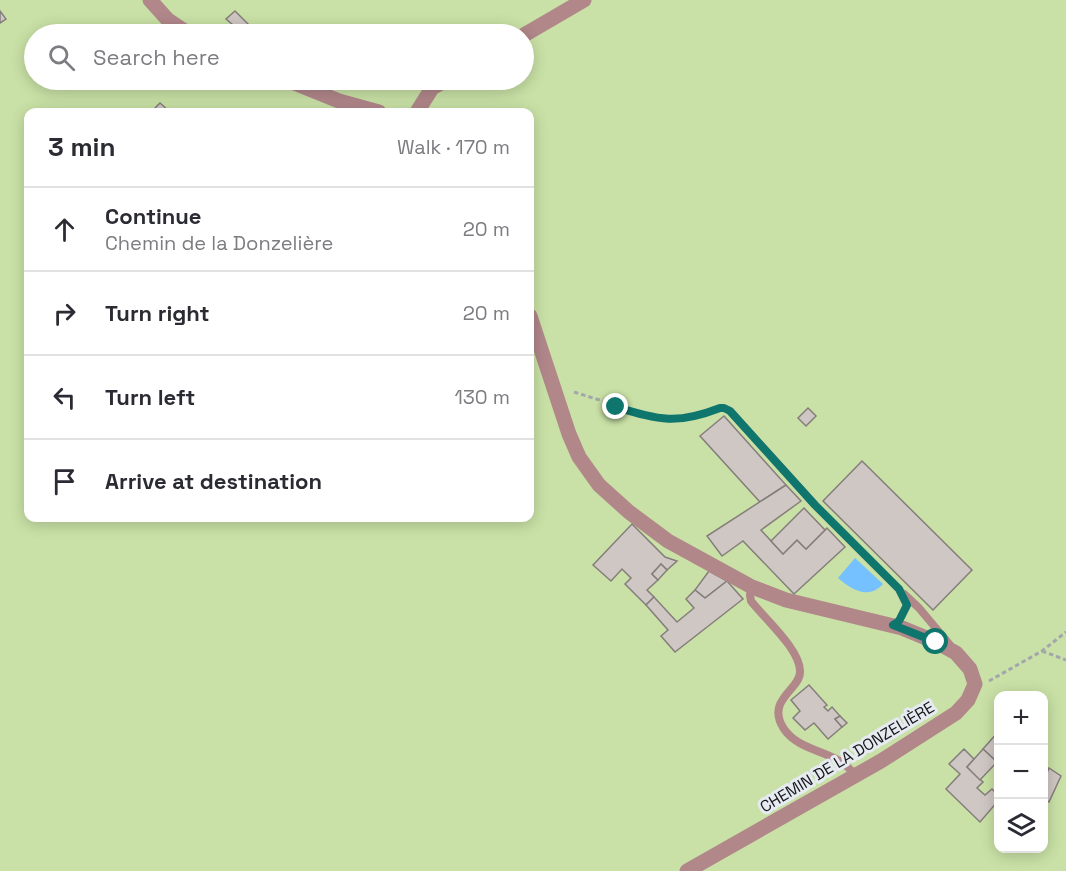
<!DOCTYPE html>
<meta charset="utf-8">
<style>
body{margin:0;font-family:"Space Grotesk",sans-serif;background:#f7f7f7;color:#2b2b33}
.controls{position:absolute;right:18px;bottom:18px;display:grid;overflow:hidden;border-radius:12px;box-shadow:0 3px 15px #0003}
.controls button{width:54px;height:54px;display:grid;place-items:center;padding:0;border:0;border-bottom:2px solid #e1e1e2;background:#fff;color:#2b2b33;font:30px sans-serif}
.stop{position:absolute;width:18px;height:18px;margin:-14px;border:4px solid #0f766e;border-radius:50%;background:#fff}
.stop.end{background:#0f766e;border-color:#fff;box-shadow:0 2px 6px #0008}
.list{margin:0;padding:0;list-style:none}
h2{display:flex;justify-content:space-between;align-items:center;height:78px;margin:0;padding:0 24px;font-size:26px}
h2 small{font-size:20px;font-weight:400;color:#7c7c81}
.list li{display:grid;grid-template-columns:39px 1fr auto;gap:18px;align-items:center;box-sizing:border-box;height:84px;padding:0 24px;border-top:2px solid #e1e1e2}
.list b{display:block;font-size:22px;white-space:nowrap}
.list p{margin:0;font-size:20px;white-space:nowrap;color:#7c7c81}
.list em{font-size:20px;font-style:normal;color:#7c7c81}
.icon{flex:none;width:33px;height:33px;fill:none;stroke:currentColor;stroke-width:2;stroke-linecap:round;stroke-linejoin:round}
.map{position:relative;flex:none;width:1066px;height:871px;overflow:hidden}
.search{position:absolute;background:#fff;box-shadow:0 3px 15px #0003;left:24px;top:24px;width:510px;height:66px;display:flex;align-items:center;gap:15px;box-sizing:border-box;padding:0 21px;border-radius:33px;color:#7c7c81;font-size:22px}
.panel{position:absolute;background:#fff;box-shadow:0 3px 15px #0003;left:24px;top:108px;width:510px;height:414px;border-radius:12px}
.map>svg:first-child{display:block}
</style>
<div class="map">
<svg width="1066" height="871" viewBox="0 0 1066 871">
<rect width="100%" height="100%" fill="#e6eaf1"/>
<path fill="#c9e1a6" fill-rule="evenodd" d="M0 0H1066V871H0ZM34 34H524V80H34ZM28 112H530V518H28ZM998 696H1044V848H998Z"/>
<path fill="#75c0ff" d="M855 558 883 584C868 600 852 590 838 578Z"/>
<g fill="#cfc7c4" stroke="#857e7b" stroke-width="1.5">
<path d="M0 11 6 19 0 23Z"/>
<path d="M235 11 258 34H259H223L233 25 226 19Z"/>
<path d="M160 103 170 112H151Z"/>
<path d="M808 408 816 416 806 426 798 418Z"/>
<path d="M724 416 786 485 760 502 700 436Z"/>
<path d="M862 461 972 570 933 610 823 501Z"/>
<path d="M786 485 801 501 761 530 783 554 797 540 806 549 827 528 845 547 794 594 743 541 722 556 707 536Z"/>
<path d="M804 508 825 530 806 549 797 540 783 554 771 541Z"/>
<path d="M632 524 665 557 677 561 667 570 661 564 652 574 658 580 647 590 654 597 646 605 625 584 631 578 622 569 611 581 593 565Z"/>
<path d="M661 564 667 570 658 580 652 574Z"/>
<path d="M709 571 727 581 705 598 695 590Z"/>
<path d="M727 581 743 599 675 652 661 636 668 630 646 605 654 597 677 622 694 608 686 599 695 590 705 598Z"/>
<path d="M809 685 827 705 824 707 828 711 832 707 840 716 835 719 842 727 828 739 814 723 805 730 793 718 800 711 791 700Z"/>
<path d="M840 716 847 723 842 727 835 719Z"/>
<path d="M998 732V763L983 749Z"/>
<path d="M964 749 974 759 967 767 983 782 977 788 985 795 992 789 998 795V801L980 822 946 789 960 774 949 764Z"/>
<path d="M983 749 997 762 980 780 967 767Z"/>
<path d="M1049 768 1061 776 1049 802 1044 799V780Z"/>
</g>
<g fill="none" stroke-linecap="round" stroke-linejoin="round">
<g stroke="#a3a6ab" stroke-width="3" stroke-dasharray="4.5 3" stroke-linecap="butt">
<path d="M574 392 654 417 691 418 717 409"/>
<path d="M1042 651 1066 660"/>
<path d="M989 681 1042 651 1066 632"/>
</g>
<g stroke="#b1878a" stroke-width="8">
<path d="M730 411 815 505 899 589 907 605 899 621 894 624"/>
<path d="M752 587 750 595 751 601C764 618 801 650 800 672 800 690 765 700 784 729 801 754 840 750 855 776"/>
<path d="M904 594 919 608 950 645"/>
</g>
<g stroke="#b1878a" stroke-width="15">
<path d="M150 0 168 20 189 34"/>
<path d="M524 35 584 0"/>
<path d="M287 80 339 101 379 112"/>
<path d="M417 112 432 88 447 80"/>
<path d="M530 316 569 434 579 457 599 485 629 512 668 541 752 587 786 600 902 628 936 642 956 653 970 669 975 684 968 700 956 713 881 761 687 871"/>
</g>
</g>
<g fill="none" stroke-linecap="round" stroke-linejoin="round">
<path stroke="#0f766e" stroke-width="8" d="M616 407C660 420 676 425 720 408H724L730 411 815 505 899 589 907 605 899 621 893 625 936 642"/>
</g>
<g text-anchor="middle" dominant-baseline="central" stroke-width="6" stroke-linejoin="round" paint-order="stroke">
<g font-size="16" fill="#151618" stroke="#e6eaf1">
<text transform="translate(847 757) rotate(-31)">CHEMIN DE LA DONZELIÈRE</text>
</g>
</g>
</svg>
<div class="controls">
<button>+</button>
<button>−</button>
<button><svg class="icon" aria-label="layers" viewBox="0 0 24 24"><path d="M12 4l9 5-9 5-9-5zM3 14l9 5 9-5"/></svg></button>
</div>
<div class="stop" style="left:936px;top:642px"></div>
<div class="stop end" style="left:616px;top:407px"></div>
<div class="search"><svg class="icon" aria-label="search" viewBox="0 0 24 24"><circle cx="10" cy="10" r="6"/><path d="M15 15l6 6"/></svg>Search here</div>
<section class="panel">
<h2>3 min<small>Walk · 170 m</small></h2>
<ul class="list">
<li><svg class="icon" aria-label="ahead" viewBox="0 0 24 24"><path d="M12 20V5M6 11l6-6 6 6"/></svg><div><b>Continue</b><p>Chemin de la Donzelière</p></div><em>20 m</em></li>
<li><svg class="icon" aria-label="right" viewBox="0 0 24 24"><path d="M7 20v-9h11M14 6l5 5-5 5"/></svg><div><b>Turn right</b></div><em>20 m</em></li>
<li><svg class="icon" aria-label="left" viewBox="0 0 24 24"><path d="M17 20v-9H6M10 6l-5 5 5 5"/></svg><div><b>Turn left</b></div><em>130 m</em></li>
<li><svg class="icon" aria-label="arrive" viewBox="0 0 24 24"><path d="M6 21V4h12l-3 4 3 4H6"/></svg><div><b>Arrive at destination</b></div></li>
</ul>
</section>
</div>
